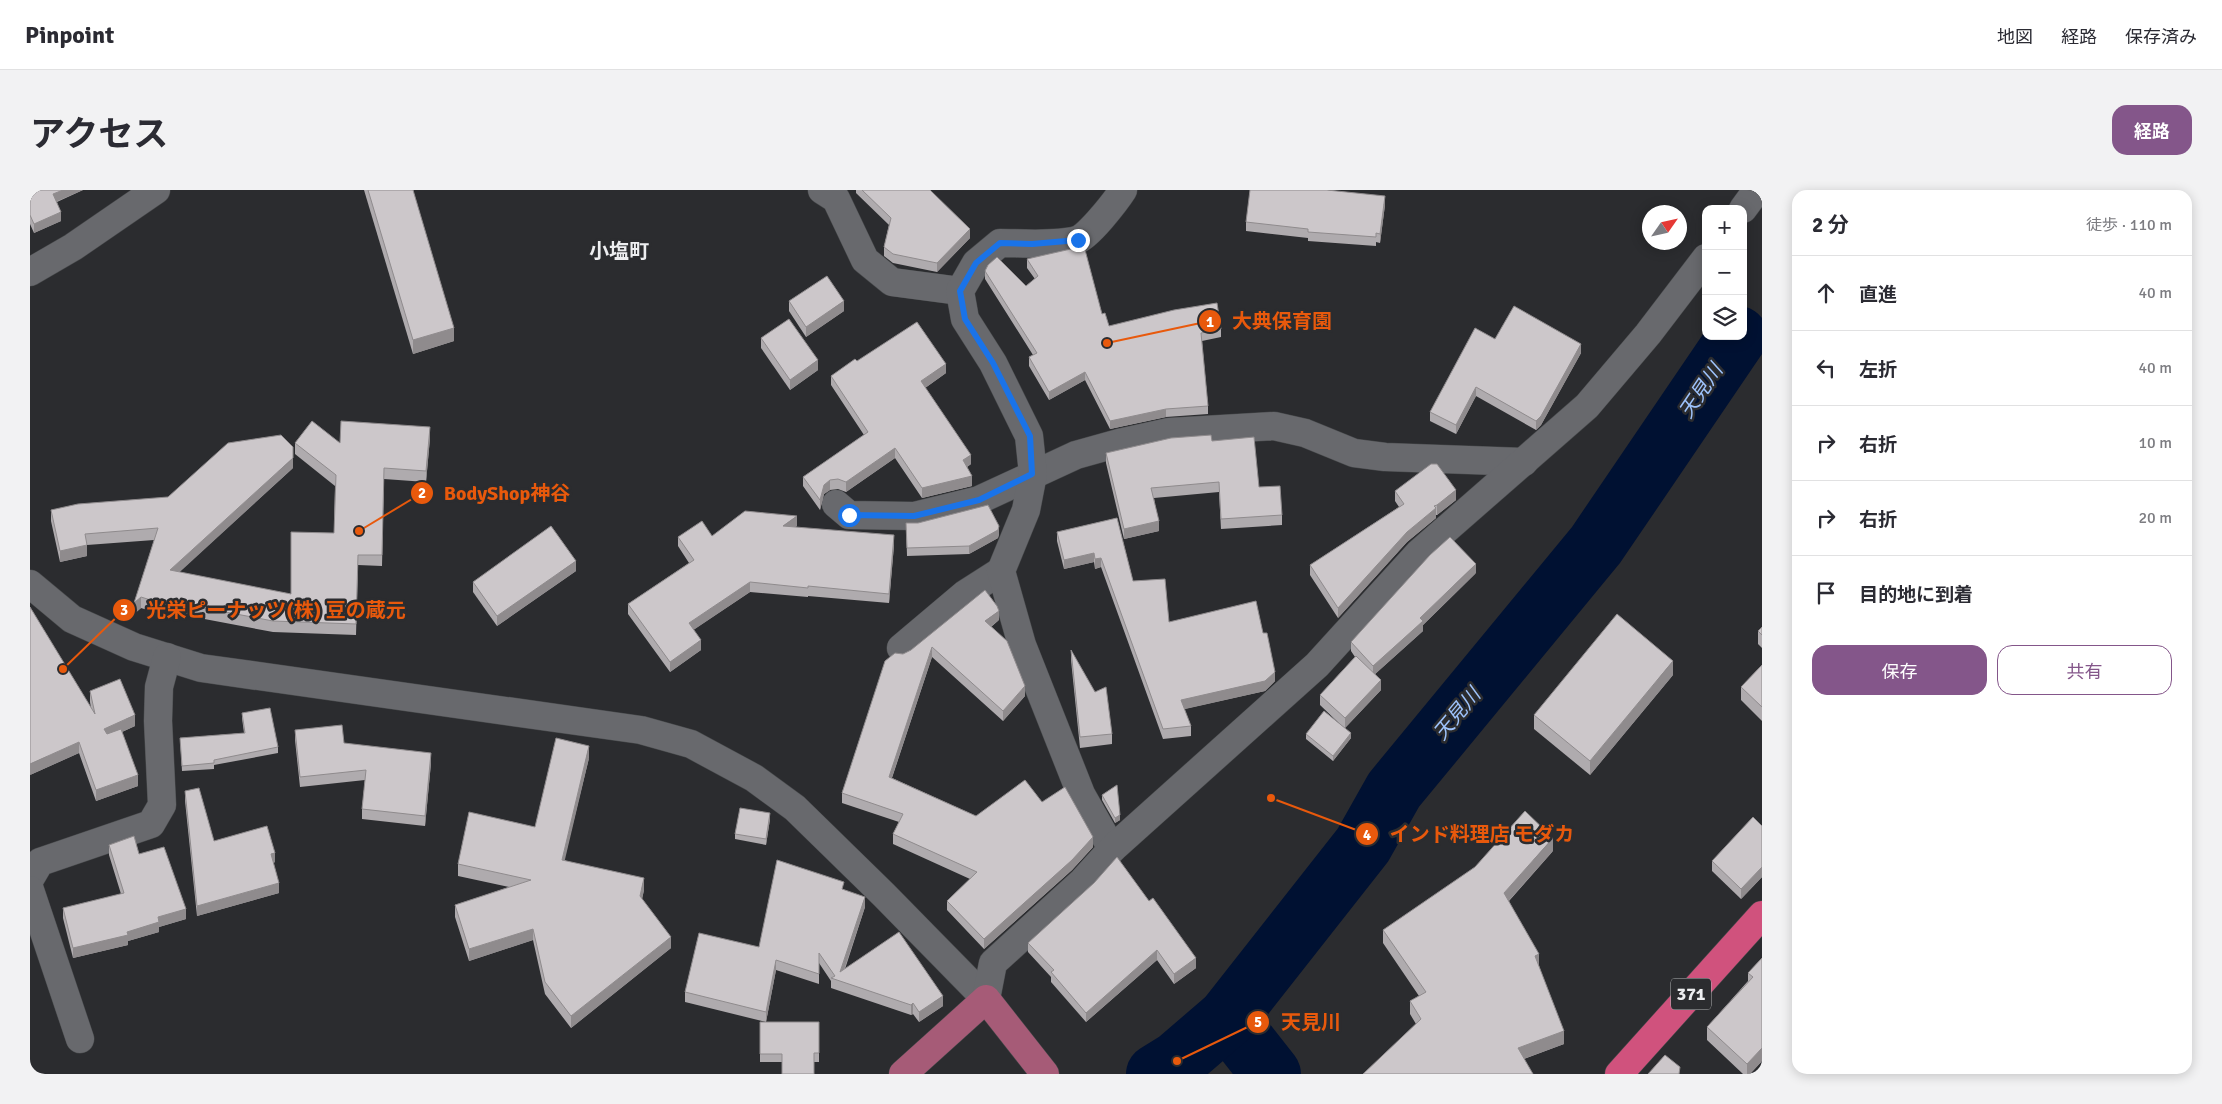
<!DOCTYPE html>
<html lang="ja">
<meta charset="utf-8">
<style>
body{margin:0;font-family:Signika,"Noto Sans JP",sans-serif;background:#f2f2f3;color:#2b2b33}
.controls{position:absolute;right:15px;top:15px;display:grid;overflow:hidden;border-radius:10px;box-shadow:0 2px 12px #0003}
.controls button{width:45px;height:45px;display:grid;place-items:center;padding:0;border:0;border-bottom:1px solid #e1e1e2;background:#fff;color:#2b2b33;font:25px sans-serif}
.compass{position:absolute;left:1612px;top:15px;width:45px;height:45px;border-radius:50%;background:#fff;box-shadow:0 2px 12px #0003;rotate:56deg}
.stop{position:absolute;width:15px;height:15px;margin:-11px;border:4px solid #1a73e8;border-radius:50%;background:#fff}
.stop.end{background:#1a73e8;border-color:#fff;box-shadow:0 1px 5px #0008}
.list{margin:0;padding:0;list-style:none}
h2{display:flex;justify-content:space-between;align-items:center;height:65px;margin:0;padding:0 20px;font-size:21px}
h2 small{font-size:16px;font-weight:400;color:#7c7c81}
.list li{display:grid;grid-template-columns:32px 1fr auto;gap:15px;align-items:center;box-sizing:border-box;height:75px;padding:0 20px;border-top:1px solid #e1e1e2}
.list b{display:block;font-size:19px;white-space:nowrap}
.list em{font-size:16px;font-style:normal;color:#7c7c81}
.actions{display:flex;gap:10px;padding:15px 20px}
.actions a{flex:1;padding:11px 0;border:1px solid #84568a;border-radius:15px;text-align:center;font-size:18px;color:#84568a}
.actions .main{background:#84568a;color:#fff}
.icon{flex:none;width:28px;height:28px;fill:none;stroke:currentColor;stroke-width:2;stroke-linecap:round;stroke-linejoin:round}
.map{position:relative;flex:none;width:1732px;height:884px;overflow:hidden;border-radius:15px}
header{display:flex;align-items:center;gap:30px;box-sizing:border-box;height:70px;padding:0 25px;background:#fff;border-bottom:1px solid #e1e1e2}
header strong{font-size:24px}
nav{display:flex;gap:28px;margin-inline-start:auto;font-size:18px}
.intro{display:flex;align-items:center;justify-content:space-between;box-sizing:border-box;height:120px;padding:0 30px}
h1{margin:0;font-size:35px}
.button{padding:12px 22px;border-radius:15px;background:#84568a;color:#fff;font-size:18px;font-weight:700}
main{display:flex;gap:30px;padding:0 30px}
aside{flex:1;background:#fff;border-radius:15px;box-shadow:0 2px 12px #0003}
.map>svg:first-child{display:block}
</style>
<header>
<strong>Pinpoint</strong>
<nav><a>地図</a><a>経路</a><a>保存済み</a></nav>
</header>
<div class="intro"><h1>アクセス</h1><a class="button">経路</a></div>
<main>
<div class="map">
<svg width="1732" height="884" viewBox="0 0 1732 884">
<rect width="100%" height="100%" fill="#2b2c2f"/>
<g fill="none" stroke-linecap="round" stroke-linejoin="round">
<g stroke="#001132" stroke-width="60">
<path d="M1197 828 1241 884"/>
<path d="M1126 884 1147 871 1197 828 1333 655 1364 600 1566 355 1708 146"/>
</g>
<g stroke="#47494b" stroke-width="29">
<g id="minor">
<path d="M792 0 806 9 835 70 862 92 930 101"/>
<path d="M1713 19 1727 0"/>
<path d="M0 82 43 57 126 0"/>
<path d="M806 314 819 325 884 326 949 310 1046 265 1089 253 1139 242 1244 236 1275 243 1324 263 1355 267 1494 272"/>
<path d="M0 394 42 429 104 457 171 478 611 540 661 554 724 588 765 618 854 705 956 809"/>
<path d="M871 458 935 404 971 381"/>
<path d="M1082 659 1051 604 992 455 971 381 996 320 1003 284 999 246 963 173 935 129 930 101 946 73 970 53C990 53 1027 56 1047 50 1058 47 1086 11 1093 0"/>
<path d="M0 689 10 672 121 634 132 615 128 531 129 497 137 467"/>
<path d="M0 700 50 849"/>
<path d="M956 809 963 773 1053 691 1082 659 1287 475 1389 363 1557 216 1618 144 1676 68"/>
</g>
</g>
<g stroke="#47494b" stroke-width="29">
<path id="major" d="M873 884 956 809 1015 884"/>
</g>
<g stroke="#47494b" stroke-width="29">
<path id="highway" d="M1589 884 1732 725"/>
</g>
<use href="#minor" stroke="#68696d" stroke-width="28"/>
<use href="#major" stroke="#a65b77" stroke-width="28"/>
<use href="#highway" stroke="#d0527d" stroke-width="28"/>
</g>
<g fill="#afabae">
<path d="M0 0H53L27 12 31 31 4 43 0 34Z"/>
<path d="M334 0H383L424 151 383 164Z"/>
<path d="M826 0H900L940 48 907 82 863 73 854 66V57L859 35 826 3Z"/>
<path d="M1355 15 1350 53 1346 52V56L1278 51V48L1216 41V32Z"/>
<path d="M997 69 1072 124 1079 136 1191 139V147L1172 151 1178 216V224L1136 227 1080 239 1055 190 1019 210 999 176V167L1003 165 955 89V81L996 96 1005 89 997 78Z"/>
<path d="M759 111 814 121 776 147 759 121Z"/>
<path d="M731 148 788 180 760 200 731 158Z"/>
<path d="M1465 149 1551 163 1511 235 1506 240 1446 206 1426 244 1400 231V222Z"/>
<path d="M827 171 916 183 895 198 941 274 937 277 942 296 892 308 865 268 816 302 808 299 800 300 794 304 790 320 773 296V287L834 245 801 195V186Z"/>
<path d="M400 248 396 292 354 289 352 376 328 375 326 445 243 442 148 424 146 429 111 418 104 424 124 350 57 355V366L30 372 21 331V320L138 307 263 278 149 382 261 404 304 343 305 296 265 264V253H310Z"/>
<path d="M1182 251 1229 297 1252 325V335L1191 339 1189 302 1124 308 1129 341 1094 349 1076 273V263Z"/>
<path d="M1365 301 1426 310 1407 325H1406V328L1377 352 1308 428 1280 385V375L1369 317 1365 311Z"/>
<path d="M1087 328 1103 391 1139 432 1245 491 1235 501 1154 519 1161 536V546L1133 549 1071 377 1065 379 1064 372 1034 379 1027 351V342Z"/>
<path d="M876 333 969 344 968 348 939 364 877 366Z"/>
<path d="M767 336 765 337 864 355 859 413 778 406V407L720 402 663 440 671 460 640 482 598 424V414L659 373 648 356V347L682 346Z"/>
<path d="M546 381 467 436 443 402V392Z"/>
<path d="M1446 383 1393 435V441L1345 484 1351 500 1315 538 1321 548 1303 571 1276 549V544L1313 537 1290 515V505L1325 467 1321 461V452Z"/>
<path d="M969 430 961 437 995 506 973 531 902 467 862 588 946 626 1012 612 1063 657 1042 680 954 759 917 720V711L940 689 863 654V644L869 632 812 613V603L873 464Z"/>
<path d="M1732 437V458L1728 454V441Z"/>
<path d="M1041 460 1082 544V554L1050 558 1041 470Z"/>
<path d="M1732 475V531L1711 510V497Z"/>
<path d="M1643 485 1560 585 1504 539V525Z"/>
<path d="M60 501 105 536 92 542 108 596 66 611 49 563 0 585 61 518 60 512Z"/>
<path d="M212 523 248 557V563L184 575V579L152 581 150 548 214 543 212 528Z"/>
<path d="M265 540 314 553 401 573 395 636 332 629V619L335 590 270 597 265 550Z"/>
<path d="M559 568 534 670 614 700 612 709 641 758 541 838 515 804 503 750 439 771 425 727V715L479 697 428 686V674L505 637Z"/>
<path d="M155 601 184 651 245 672 243 673 249 703 167 726 155 611Z"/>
<path d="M1072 605 1090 630 1085 633 1072 610Z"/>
<path d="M740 629 736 655 705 649V644Z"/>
<path d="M1732 636V687L1711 709 1682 681V671Z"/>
<path d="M79 655 109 664 156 729 129 737V742L98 751V755L43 768 33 728V718L91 704 79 665Z"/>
<path d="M1523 661 1479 711 1509 776 1534 854 1494 869 1386 834 1380 824V811L1389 806 1353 753V740Z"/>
<path d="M1064 693 1166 778 1144 794 1127 770 1056 832 1021 792V787L998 762V753Z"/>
<path d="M814 700 835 717 815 779 913 816 889 832 883 824 881 825 801 798V791L789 773V794L746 780 736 832 655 812V802L729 757Z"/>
<path d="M1732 768V871L1720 884H1713L1677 850V837L1718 791V783Z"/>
<rect x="730" y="832" width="59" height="40"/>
</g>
<g fill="#8f8b8d">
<path d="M33 0H53L23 13V4Z"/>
<path d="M1355 6V15L1350 53V44Z"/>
<path d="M31 22V31L4 43V34Z"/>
<path d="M940 39V48L907 82V73Z"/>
<path d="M814 111V121L776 147V137Z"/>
<path d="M424 138V151L383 164V150Z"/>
<path d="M1551 154V163L1511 235 1506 240V231Z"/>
<path d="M788 170V180L760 200V190Z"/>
<path d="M916 174V183L891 201V191Z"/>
<path d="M1055 182V190L1019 210V202Z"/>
<path d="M1446 197V206L1426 244V235Z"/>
<path d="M1136 219V227L1080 239V231Z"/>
<path d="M400 237V248L396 292V281Z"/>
<path d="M865 258V268L816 302V292Z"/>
<path d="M941 265V274L933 280V270Z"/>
<path d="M263 268V278L140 391V380Z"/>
<path d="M942 286V296L892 308V298Z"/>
<path d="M800 290V300L794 304 790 320V310L794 295Z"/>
<path d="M1426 300V310L1407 325V315Z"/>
<path d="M1406 318V328L1377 352 1308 428V418L1377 342Z"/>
<path d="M767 326V336L753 346V336Z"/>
<path d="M1129 331V341L1094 349V339Z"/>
<path d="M969 336V344L968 348 939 364V356Z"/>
<path d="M864 345V355L859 413V404Z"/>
<path d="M57 355V366L30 372V361Z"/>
<path d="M1064 363V372L1034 379V370Z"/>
<path d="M1071 368V377L1065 379V369Z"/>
<path d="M546 371V381L467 436V426Z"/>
<path d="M1446 374V383L1393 435V441L1343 486V476L1390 428Z"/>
<path d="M720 392V402L659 443V433Z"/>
<path d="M111 407V418L104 424V413Z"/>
<path d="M148 413V424L146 429V418Z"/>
<path d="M969 421V430L955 441V431Z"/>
<path d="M671 450V460L640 482V472Z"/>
<path d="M902 457V467L859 596V587Z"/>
<path d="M1643 471V485L1560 585V571Z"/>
<path d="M1245 482V491L1235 501 1151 520V510Z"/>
<path d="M1351 490V500L1315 538V528Z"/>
<path d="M995 496V506L973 531V521Z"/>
<path d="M105 525V536L74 550V539Z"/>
<path d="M1321 543V548L1303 571V566Z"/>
<path d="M49 552V563L0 585V574Z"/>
<path d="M559 556V568L532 682V670Z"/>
<path d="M401 563V573L395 636V626Z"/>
<path d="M108 585V596L66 611V600Z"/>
<path d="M740 623V629L736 655V649Z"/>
<path d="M1090 625V630L1085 633V628Z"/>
<path d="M1063 647V657L1042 680 954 759V749Z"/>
<path d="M1523 648V661L1474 716V703Z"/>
<path d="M245 663V672L241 674V664Z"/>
<path d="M1732 677V687L1711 709V699Z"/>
<path d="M614 688V700L610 718V706Z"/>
<path d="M249 693V703L167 726V716Z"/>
<path d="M835 707V717L810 792V782Z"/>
<path d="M156 719V729L129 737V742L98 751V755L43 768V758L97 742 128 727Z"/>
<path d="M503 739V750L439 771V759Z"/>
<path d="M641 747V758L541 838V826Z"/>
<path d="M1127 760V770L1056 832V823Z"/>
<path d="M1509 764V777L1505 766Z"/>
<path d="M1166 768V778L1144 794V784Z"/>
<path d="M746 770V780L736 832V822Z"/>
<path d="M913 806V816L889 832V822Z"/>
<path d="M883 813V824L881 825V815Z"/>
<path d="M1534 841V854L1488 871V858Z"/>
<path d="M1732 858V871L1720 884H1717V874Z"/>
</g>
<g fill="#ccc7ca" stroke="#8f8b8d">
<path d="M0 0H33L23 4 31 22 4 34 0 25Z"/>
<path d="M338 0H383L424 138 383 150Z"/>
<path d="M832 0H900L940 39 907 73 863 64 854 57 861 28Z"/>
<path d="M1220 0H1297L1355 6 1350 44 1346 43V47L1278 42V39L1216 32Z"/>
<path d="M1054 56 1072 124 1075 123 1079 136 1144 120 1187 113 1191 139 1171 143 1178 216 1136 219 1080 231 1055 182 1019 202 999 167 1007 163 955 81 958 75 967 67 996 96 1008 86 997 69Z"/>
<path d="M797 86 814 111 776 137 759 111Z"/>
<path d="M1484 116 1551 154 1511 226 1506 231 1446 197 1426 235 1400 222 1445 138 1465 149Z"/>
<path d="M759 129 788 170 760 190 731 148Z"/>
<path d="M887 132 916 174 891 191 941 265 933 270 942 286 892 298 865 258 816 292 808 289 800 290 794 295 790 310 773 287 838 242 801 186 825 169 827 171Z"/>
<path d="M282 231 310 253 311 231 400 237 396 281 354 278 352 365H328L326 434 243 431 148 413 146 418 111 407 104 413 128 338 55 344 57 355 30 361 21 320 48 314 138 307 198 253 251 245 263 257V268L140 380 261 404V342L304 343 306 285 265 253Z"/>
<path d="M1181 245 1182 251 1224 247 1229 297 1250 296 1252 325 1191 329 1189 292 1121 298 1129 331 1094 339 1076 263 1141 248Z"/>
<path d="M1401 274H1407L1426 300 1407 315 1404 316 1406 318 1377 342 1308 418 1280 375 1374 314 1365 301Z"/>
<path d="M958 315 969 336 968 340 939 356 877 358 876 333H888Z"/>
<path d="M715 321 767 326 753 336 864 345 859 404 778 396V398L720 392 659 433 671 450 640 472 598 414 664 370 648 347 672 331 682 346Z"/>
<path d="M1087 328 1103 391 1135 389 1139 432 1226 411 1233 443H1237L1245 482 1235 491 1151 510 1161 536 1133 539 1071 368 1065 369 1064 363 1034 370 1027 342Z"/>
<path d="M521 336 546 371 467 426 443 392Z"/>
<path d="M1420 347 1446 374 1390 428 1393 431 1343 476 1321 452 1400 365Z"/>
<path d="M955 400 967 416 969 421 955 431 977 451 995 496 973 521 902 457 859 587 946 626 995 590 1012 612 1035 597 1063 647 1042 670 954 749 917 711 947 682 863 644 873 624 812 603 855 471 865 463 873 464 881 460Z"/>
<path d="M0 417 65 524 60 501 90 489 105 525 74 539 77 544 91 539 108 585 66 600 49 552 0 574Z"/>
<path d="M1587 424 1643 471 1560 571 1504 525Z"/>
<path d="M1732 437V445L1728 441Z"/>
<path d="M1041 460 1065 502 1076 497 1082 544 1050 547Z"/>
<path d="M1326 466 1351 490 1315 528 1290 505Z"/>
<path d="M1732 475V517L1711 497Z"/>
<path d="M240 518 248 557 184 570V573L152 576 150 548 215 543 212 523Z"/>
<path d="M1294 521 1321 543 1303 566 1276 544Z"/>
<path d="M312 535 314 553 401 563 395 626 332 619 336 580 270 587 265 540Z"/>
<path d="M526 548 559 556 532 670 614 688 610 706 641 747 541 826 515 792 503 739 439 759 425 715 501 690 428 674 439 622 505 637Z"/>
<path d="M1087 595 1090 625 1085 628 1072 605Z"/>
<path d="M169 598 184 651 237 636 245 663 241 664 249 693 167 716 155 601Z"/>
<path d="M710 618 740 623 736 649 705 644Z"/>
<path d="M1495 621 1523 648 1474 703 1509 764 1505 766 1534 841 1488 858 1503 884H1333L1391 829 1380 811 1396 802 1353 740 1445 677Z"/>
<path d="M1723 627 1732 636V677L1711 699 1682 671Z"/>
<path d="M104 646 109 664 134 657 156 719 128 727 129 732 97 742 98 745 43 758 33 718 94 703 79 655Z"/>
<path d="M1087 667 1119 711 1123 708 1166 768 1144 784 1127 760 1056 823 1021 782 1024 780 998 753 1064 693Z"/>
<path d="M747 670 814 692 812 699 835 707 810 782 869 742 913 806 889 822 883 813 881 815 801 788 805 786 789 763V784L746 770 736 822 655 802 669 743 729 757Z"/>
<path d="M1732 768V858L1717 874 1677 837 1723 787 1718 783Z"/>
<path d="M730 832H789V863H784V884H752V864H730Z"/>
<path d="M1635 865 1650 877 1649 884H1618Z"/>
</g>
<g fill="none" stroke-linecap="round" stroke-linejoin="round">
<path stroke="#1a73e8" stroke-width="6" d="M819 325 884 326 949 310 1002 284 1000 246 963 173 935 129 930 101 946 73 970 53 1002 54 1048 50"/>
</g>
<g text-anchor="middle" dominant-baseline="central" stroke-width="5" stroke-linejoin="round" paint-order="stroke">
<rect fill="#2b2c2f" stroke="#b3b4b6" stroke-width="1" x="1641" y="788.5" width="40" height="31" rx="4"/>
<g font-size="18" font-weight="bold" fill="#edeef0">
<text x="1661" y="804">371</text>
</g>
<g font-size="20" font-weight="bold" fill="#edeef0" stroke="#2b2c2f">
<text x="589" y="61">小塩町</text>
</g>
<g font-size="20" font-style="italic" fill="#9ec3fc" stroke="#2b2c2f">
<text transform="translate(1671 201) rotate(-56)">天見川</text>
<text transform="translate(1427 524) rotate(-50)">天見川</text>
</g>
</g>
<path fill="none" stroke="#e8590c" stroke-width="2" d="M1077 153L1180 131M329 341L392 303M33 479L94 420M1241 608L1337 644M1147 871L1228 832"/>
<g fill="#e8590c" stroke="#2b2c2f" stroke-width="2">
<circle cx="1077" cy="153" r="5"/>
<circle cx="329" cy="341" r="5"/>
<circle cx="33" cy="479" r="5"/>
<circle cx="1241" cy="608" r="5"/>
<circle cx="1147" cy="871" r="5"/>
<circle cx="1180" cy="131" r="12"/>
<circle cx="392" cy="303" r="12"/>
<circle cx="94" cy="420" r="12"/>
<circle cx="1337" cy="644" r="12"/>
<circle cx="1228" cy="832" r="12"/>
</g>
<g font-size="15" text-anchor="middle" font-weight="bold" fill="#fff">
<text x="1180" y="137">1</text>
<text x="392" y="308">2</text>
<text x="94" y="425">3</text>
<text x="1337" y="650">4</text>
<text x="1228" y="837">5</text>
</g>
<g font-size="20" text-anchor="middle" font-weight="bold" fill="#e8590c" stroke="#2b2c2f" stroke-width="5" stroke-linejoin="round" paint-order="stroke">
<text x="1252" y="138">大典保育園</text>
<text x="477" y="310">BodyShop神谷</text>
<text x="246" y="427">光栄ピーナッツ(株) 豆の蔵元</text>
<text x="1452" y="651">インド料理店 モダカ</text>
<text x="1281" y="839">天見川</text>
</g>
</svg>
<div class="controls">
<button>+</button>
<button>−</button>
<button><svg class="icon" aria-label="layers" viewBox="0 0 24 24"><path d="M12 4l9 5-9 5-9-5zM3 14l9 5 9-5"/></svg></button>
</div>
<svg class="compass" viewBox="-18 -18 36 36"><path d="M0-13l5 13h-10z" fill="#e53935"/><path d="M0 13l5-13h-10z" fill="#7c7c81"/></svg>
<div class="stop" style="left:819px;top:325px"></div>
<div class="stop end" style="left:1048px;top:50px"></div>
</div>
<aside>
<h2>2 分<small>徒歩 · 110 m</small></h2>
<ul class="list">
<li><svg class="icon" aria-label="ahead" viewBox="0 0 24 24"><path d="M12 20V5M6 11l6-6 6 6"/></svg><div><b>直進</b></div><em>40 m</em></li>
<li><svg class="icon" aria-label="left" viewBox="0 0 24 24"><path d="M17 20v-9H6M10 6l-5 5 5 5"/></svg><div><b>左折</b></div><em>40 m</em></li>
<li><svg class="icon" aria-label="right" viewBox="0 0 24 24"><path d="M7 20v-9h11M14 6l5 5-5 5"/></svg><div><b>右折</b></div><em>10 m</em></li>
<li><svg class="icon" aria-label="right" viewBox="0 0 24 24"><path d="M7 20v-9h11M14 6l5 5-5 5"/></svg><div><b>右折</b></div><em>20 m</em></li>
<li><svg class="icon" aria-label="arrive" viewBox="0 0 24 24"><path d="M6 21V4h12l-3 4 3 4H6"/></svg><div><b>目的地に到着</b></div></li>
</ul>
<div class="actions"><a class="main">保存</a><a>共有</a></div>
</aside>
</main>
